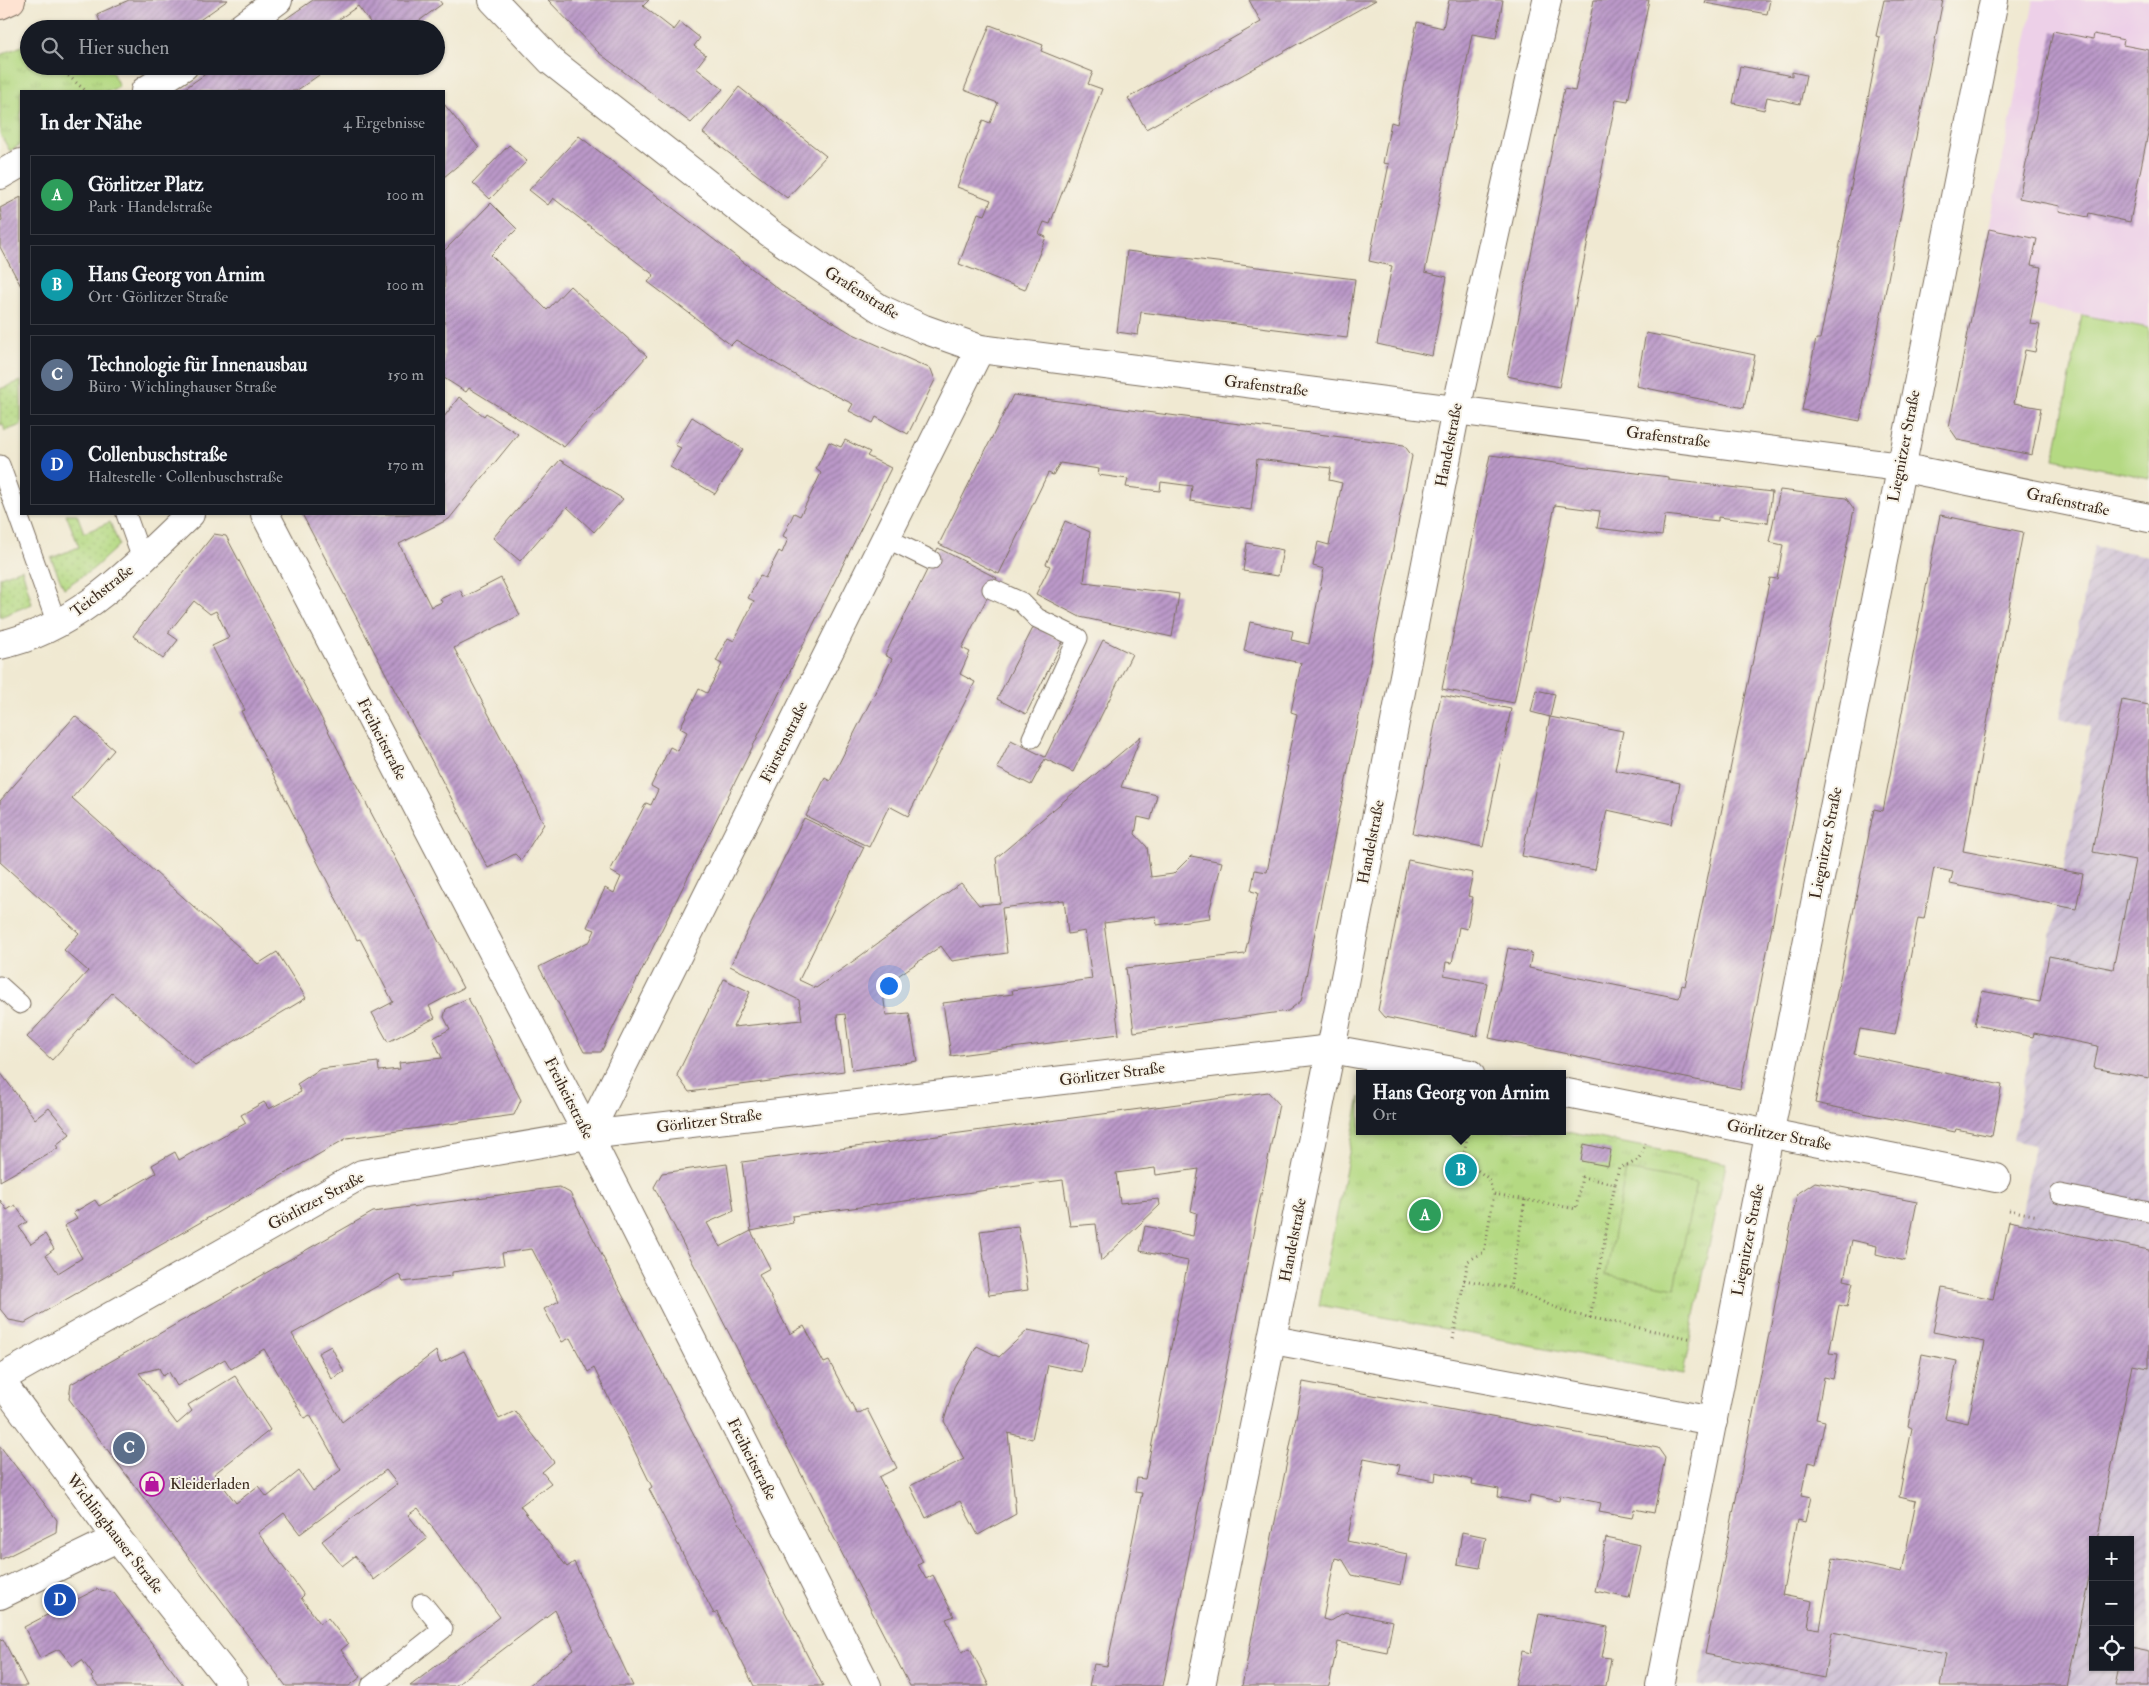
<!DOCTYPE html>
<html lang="de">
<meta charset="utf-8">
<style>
body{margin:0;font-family:"IM FELL Double Pica",serif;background:#242831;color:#f1f3f6}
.controls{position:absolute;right:15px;bottom:15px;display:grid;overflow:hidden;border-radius:0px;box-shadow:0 1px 4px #0004}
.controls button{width:45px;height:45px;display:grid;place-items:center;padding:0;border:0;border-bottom:1px solid #363941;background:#171b24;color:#f1f3f6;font:25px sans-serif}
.you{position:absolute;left:888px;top:985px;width:18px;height:18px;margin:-12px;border:4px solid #fff;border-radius:50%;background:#1a73e8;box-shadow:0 0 0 8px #1a73e833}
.badge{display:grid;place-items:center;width:32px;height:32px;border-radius:50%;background:#0b8043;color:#fff;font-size:16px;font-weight:700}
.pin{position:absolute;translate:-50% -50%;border:2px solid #fff;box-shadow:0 1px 5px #0006}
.popup{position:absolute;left:1356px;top:1070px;width:210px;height:65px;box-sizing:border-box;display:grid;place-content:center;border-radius:0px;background:#171b24;filter:drop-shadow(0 1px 4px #0005);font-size:16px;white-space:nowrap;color:#9ea1a6}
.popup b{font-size:19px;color:#f1f3f6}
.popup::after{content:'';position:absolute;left:50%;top:100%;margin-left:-10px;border:10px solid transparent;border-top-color:#171b24}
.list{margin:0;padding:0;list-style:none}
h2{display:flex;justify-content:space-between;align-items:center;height:65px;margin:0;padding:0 20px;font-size:21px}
h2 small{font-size:16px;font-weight:400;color:#9ea1a6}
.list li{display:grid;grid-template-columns:32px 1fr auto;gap:15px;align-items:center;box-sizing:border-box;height:80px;margin:0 10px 10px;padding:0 10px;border:1px solid #363941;border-radius:0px}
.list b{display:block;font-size:19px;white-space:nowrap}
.list p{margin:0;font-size:16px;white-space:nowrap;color:#9ea1a6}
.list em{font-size:16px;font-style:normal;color:#9ea1a6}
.icon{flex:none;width:28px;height:28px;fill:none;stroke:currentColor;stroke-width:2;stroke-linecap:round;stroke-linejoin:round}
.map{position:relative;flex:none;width:2149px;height:1686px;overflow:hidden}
.search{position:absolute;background:#171b24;box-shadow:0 1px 4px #0004;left:20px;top:20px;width:425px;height:55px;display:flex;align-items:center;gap:12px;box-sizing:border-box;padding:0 18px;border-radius:28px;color:#9ea1a6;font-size:19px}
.panel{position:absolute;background:#171b24;box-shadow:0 1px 4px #0004;left:20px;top:90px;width:425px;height:425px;border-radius:0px}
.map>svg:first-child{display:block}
</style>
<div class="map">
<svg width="2149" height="1686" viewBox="0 0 2149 1686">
<defs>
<pattern id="industrial-furrows" width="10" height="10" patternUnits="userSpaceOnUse" patternTransform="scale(1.25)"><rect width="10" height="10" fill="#ccbed4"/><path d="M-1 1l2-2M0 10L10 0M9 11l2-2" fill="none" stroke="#b0a3b6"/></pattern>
<pattern id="grass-dots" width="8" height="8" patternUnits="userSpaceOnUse" patternTransform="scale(1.25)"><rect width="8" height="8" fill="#b4d982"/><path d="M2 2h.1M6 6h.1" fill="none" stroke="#9cba70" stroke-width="1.8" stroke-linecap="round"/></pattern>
<pattern id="park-tufts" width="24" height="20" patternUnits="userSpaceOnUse" patternTransform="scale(1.25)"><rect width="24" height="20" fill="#b4d982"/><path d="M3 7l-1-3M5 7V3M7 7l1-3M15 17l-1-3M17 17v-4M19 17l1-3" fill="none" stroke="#9cba70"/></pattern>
<pattern id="building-hatch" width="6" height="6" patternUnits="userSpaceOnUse" patternTransform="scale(1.25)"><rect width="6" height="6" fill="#bb99c9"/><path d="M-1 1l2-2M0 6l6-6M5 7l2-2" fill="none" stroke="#997da3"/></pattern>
</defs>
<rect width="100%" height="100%" fill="#f7f3e8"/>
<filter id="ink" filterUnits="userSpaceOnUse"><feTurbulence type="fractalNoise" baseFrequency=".02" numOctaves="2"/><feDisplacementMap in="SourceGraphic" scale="10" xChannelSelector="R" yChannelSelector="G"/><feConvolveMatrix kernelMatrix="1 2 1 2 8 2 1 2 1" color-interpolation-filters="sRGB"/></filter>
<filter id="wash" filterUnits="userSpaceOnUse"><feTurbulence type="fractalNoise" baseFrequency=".0096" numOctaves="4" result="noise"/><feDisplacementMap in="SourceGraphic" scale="20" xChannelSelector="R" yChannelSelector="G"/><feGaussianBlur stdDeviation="1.12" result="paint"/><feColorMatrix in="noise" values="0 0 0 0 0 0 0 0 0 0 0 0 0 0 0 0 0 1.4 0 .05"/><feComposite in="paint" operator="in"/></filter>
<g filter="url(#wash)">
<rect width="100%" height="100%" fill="#f0e9d2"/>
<path fill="#edd0e8" d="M2034 0H2149V328L1976 294Z"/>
<path fill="url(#industrial-furrows)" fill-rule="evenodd" d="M2094 546 2149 556V1686H1698L1715 1607 1919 1638 2009 1221 2017 1222 2022 1213 2034 1145 2013 1140 2090 727 2060 718ZM2093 1540H2130V1667H2093Z"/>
<g fill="url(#grass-dots)" stroke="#788250">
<path d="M21 381V425L5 431 3 424 0 425V389Z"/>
<path d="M66 514H77L84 533 110 522 119 545 93 569 64 588 51 558 79 547Z"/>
<path d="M22 569 32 604 0 617V577Z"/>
</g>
<g fill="url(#park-tufts)" stroke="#788250">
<path d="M29 43V66H109L119 86 110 91H21V144L10 151 0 134V55Z"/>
<path d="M1360 1097V1131H1562L1726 1163 1683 1374 1319 1305Z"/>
</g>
<g fill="#b4d982" stroke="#788250">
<path d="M2082 315 2149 328V478L2054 459Z"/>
<path d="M1626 1170 1696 1183 1675 1288 1606 1275Z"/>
</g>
<g id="blocks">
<g fill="url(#building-hatch)" fill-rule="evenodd">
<path d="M129 0H228L187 29H103L97 14Z"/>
<path d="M313 0H439L442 4 408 29H375L358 6 328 27 329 29H271Z"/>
<path d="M548 0H649L643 6 674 30 680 22 700 38 694 46 706 55 696 68 723 89 691 123 599 53Z"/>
<path d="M1249 0H1376L1146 129 1128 98 1261 22Z"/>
<path d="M1449 0H1503L1496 38 1472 34 1457 111 1425 272 1447 277 1432 356 1377 344 1392 266 1369 261 1389 164 1383 163 1391 122 1397 124 1417 22 1443 28Z"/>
<path d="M1594 0H1649L1628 101 1616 99 1559 387 1507 376 1564 89 1575 91Z"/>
<path d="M1706 0H1770L1767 14 1705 3Z"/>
<path d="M1884 0H1943L1860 421 1802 410 1816 339H1820L1841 239 1880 37 1876 36Z"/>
<path d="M990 25 1043 45 1041 51 1093 72 1088 84 1102 89 1050 224 1044 222 1039 234 1046 237 1025 290 959 264 978 213 985 215 991 200 957 187 983 120 990 123 998 103 964 90Z"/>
<path d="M2053 31 2093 39 2094 34 2124 40 2123 45 2149 50V128L2130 222 2089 213 2088 217 2059 211 2060 206 2019 198Z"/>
<path d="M217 66H332L296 91H181Z"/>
<path d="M1740 66 1792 76V72L1806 75 1800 104 1767 97 1764 110 1733 103Z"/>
<path d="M739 87 826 156 787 198 703 133Z"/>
<path d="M444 104 479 148 444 177Z"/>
<path d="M579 136 781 291 851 333 931 369 935 380 908 434 876 417 873 423 849 411 853 404 818 387 817 388 736 340 731 345 648 282 654 275 612 243 553 198 548 205 529 190Z"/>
<path d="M509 145 527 161 490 199 473 183Z"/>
<path d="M21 197V286L0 247V221L2 220 0 208Z"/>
<path d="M491 203 517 229 491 255 547 310 570 286 647 356 564 447 469 388 466 392 444 378V251Z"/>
<path d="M1989 229 2037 239 2031 265 2041 267 2030 324 2040 325 2035 352 2025 350 2014 403 2041 408 2032 455 1958 440 1949 427Z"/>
<path d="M1127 251 1355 279 1347 338 1141 312 1138 335 1117 332Z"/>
<path d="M1646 333 1755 355 1744 408 1636 386Z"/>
<path d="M1013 395 1404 445 1412 456 1301 1001 1288 1011 1134 1032 1126 968 1245 954 1258 893 1251 891 1255 870 1267 872 1288 766H1286L1297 714 1291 712 1301 663 1244 651 1250 622 1293 631 1291 640 1309 644 1324 569 1313 566 1318 542 1329 545 1342 483 1329 480 1331 468 1257 459 1251 510 1190 501 1192 486 1161 482 1160 491 1126 487 1128 479 1098 475 1099 469 1060 463 1053 475 1048 473 999 574 939 544Z"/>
<path d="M459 397 484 416 486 413 518 434 449 519 399 544 431 607 442 602 440 599 460 590 464 597 501 578 520 615 454 648 522 778 544 824 521 860 515 854 488 868 302 514H444V417Z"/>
<path d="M692 417 743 449 715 494 670 467 681 448 675 445Z"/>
<path d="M845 440 870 452 867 456 891 468 601 1052H584L539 967 590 941 595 930 587 927 605 888 614 893 621 877 610 871 646 803 651 805 658 790 651 786 670 747 678 751 687 732 680 728 699 689 707 693 722 664 716 661 728 638 734 641 754 601 748 598 760 576 765 578 779 551 782 553 788 539 783 536 794 513 800 516 813 490 821 473 816 469 829 442 841 447Z"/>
<path d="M1490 455 1669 477V480L1772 492 1768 523 1718 517V521L1665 515 1662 536 1597 528 1600 511 1555 505 1514 703 1442 689Z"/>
<path d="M560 460 623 499 594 532 567 507 520 561 493 538Z"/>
<path d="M1780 490 1846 498 1854 509 1740 1089 1489 1038 1508 948 1532 953 1529 968 1679 998 1682 985 1685 986 1770 578 1777 579 1783 545 1769 542Z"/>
<path d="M1940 515 2023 532 1963 851 2083 874 2076 909 1950 884 1953 872 1934 868 1924 919 1918 918 1895 1035 1860 1029 1854 1054 2002 1085 1992 1136 1956 1129 1955 1132 1815 1103 1874 809 1883 811Z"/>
<path d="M1065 521 1090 532 1084 582 1179 594 1172 637 1080 617 1036 594 1050 566 1046 564Z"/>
<path d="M214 534 226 536 463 988 429 1006 435 1018 388 1042 372 1013 393 1002 360 939 357 940 241 711 245 710 212 646 229 638 216 611 210 614 194 601 168 633 178 640 163 659 133 636Z"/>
<path d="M1247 543 1283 550 1278 576 1243 571Z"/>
<path d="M938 548 997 578 962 648 970 652 960 674 975 682 908 816 889 806 869 847 806 816 825 778 830 781 892 659 885 655Z"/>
<path d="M1034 626 1063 641 1026 714 997 699Z"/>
<path d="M1103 640 1132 654 1073 772 1045 759 1031 785 997 768 1011 740 1045 757Z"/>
<path d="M1536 690 1555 694 1550 717 1531 712Z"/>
<path d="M1441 695 1511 709 1483 847 1413 833Z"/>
<path d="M2122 700 2149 705V1078L2094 1068 2098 1046 2034 1033 2033 1037 1975 1025 1982 991 2040 1002 2049 956 2113 969 2135 860 2093 852Z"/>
<path d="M75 716 114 750 72 798 258 964 277 952 306 998 195 1065 112 993 52 1060 27 1037 88 971 64 950 79 933 0 862V801Z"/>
<path d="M1550 717 1623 731 1615 770 1680 783 1672 824 1607 810 1595 870 1522 856Z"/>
<path d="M1141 736 1121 787 1157 795 1151 820 1138 817 1135 834 1147 847 1151 877 1173 874 1191 856 1222 862 1209 912 1210 918 1157 925 1156 916 1104 923 1119 1034 951 1056 943 1003 1013 994 1012 990 1092 979 1085 931 1068 934 1064 900 1002 908 1007 953 952 961 941 946 882 987 886 1015 909 1013 917 1061 852 1070 845 1014 837 1015 844 1071 689 1092 677 1075 724 979 750 992 733 1027 802 1020 799 1000 730 966 804 818 864 847 799 980 816 988 961 883 979 905 1001 903 996 858Z"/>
<path d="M1408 860 1473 873 1468 896 1473 897 1467 929 1459 927 1452 963 1446 962 1444 975 1487 983 1477 1036 1384 1017 1378 1010Z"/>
<path d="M468 998 521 1100 514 1115 347 1138 25 1323 9 1320 0 1309V1200L7 1210 15 1205 27 1222 19 1227 31 1244 45 1234 54 1249 46 1255 58 1273 82 1258 64 1226 77 1219 73 1213 95 1200 99 1206 156 1173 152 1165 175 1152 179 1160 246 1123 241 1115 264 1102 269 1109 301 1092 297 1084 320 1069 378 1062 379 1071 400 1069 399 1063 442 1058 433 1038 450 1029 444 1017 446 1009Z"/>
<path d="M0 1072 35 1119 49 1108 70 1134 56 1145 58 1148 0 1181Z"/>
<path d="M1268 1092 1279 1104 1163 1686H1089L1094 1664 1107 1666 1142 1493 1135 1492 1137 1478 1145 1479 1188 1261 1140 1251 1145 1226 1193 1236 1197 1213 1191 1211 1199 1169 1156 1175 1155 1168 1116 1173 1120 1203 1159 1199 1160 1205 1101 1261 1096 1224 1070 1226 1063 1180 792 1216 793 1223 751 1231 742 1162Z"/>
<path d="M1584 1144 1611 1150 1608 1166 1581 1161Z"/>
<path d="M727 1164 734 1211 707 1223 720 1247 751 1231 770 1268 759 1274 790 1334 804 1326 824 1363 829 1361 857 1414 867 1409 897 1468 879 1477 923 1562 918 1565 926 1579 933 1575 954 1616 946 1619 962 1652 970 1648 989 1686H910L654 1187 662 1173Z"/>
<path d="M1815 1182 1917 1202 1905 1261 1876 1254 1877 1246 1852 1240 1844 1280 1853 1282 1847 1307 1839 1305 1829 1353 1838 1354 1833 1379 1824 1377 1816 1419 1825 1421 1816 1464 1808 1462 1801 1495 1811 1497 1805 1522 1797 1520 1782 1595 1812 1601 1808 1627 1820 1629 1833 1558 1902 1572 1916 1501 1899 1497 1912 1428 1908 1426 1922 1354 1957 1361 1945 1418 1968 1423 1985 1342 1933 1332 1942 1288 1993 1299 2009 1221 2149 1250V1368L2132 1365 2097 1540H2093V1558L2067 1686H1940L1946 1654 1832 1632 1824 1678 1705 1654 1797 1194Z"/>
<path d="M559 1187 570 1193 823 1686H754L717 1612 714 1614 649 1489 652 1487 594 1368 588 1372 570 1338 562 1342 544 1309 559 1301 532 1249 502 1253 504 1265 452 1272V1276L403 1282 399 1274 292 1334 342 1422 436 1351 440 1363 464 1351 499 1419 515 1411 554 1462 542 1472 551 1483 520 1506 567 1567 574 1562 633 1686H528L574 1650 555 1610 455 1686H410L500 1617 418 1508 408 1515 427 1539 374 1580 355 1556 342 1566 322 1541 397 1484 386 1470 300 1534 284 1513 258 1533 304 1595 301 1598 320 1623 328 1618 348 1644 341 1650 361 1677 349 1686H286L69 1399 71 1384 373 1212ZM264 1349 304 1418 310 1415 341 1470 313 1491 299 1471 267 1497 258 1486 236 1503 214 1474 270 1430 235 1376 188 1405 192 1411 177 1424 139 1373 159 1368 163 1376 169 1372 177 1386 225 1359 231 1369Z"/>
<path d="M1018 1226 1028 1290 989 1295 980 1231Z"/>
<path d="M1028 1330 1088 1343 1081 1372 1048 1365 1032 1439 1008 1433 1016 1514 978 1535 960 1501 926 1518 910 1486 964 1459 944 1421 954 1387 977 1346 999 1357Z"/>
<path d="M331 1346 344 1372 332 1379 318 1353Z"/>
<path d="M1303 1382 1658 1448 1665 1458 1654 1513 1634 1509 1632 1518 1599 1512 1601 1503 1560 1495 1559 1501 1530 1495 1529 1503 1498 1497 1499 1489 1472 1484 1473 1480 1436 1472 1435 1481 1398 1474 1400 1465 1364 1458 1347 1541 1407 1554 1401 1585 1352 1575 1343 1560 1335 1558 1323 1619 1330 1621 1345 1612 1393 1621 1387 1652 1338 1642 1329 1686H1242Z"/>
<path d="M0 1446 57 1520 56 1532 0 1560Z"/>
<path d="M1462 1532 1486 1537 1480 1568 1457 1564Z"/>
<path d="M1606 1538 1640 1545 1629 1598 1595 1591Z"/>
<path d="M97 1589 114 1593 184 1686H98L91 1677 93 1675 82 1660 73 1666 59 1649 40 1658 24 1627Z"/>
<path d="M1539 1614 1608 1627 1602 1657 1611 1658 1606 1686H1515L1522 1651 1531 1653Z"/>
<path d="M3 1639 27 1686H0V1640Z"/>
<path d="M2130 1647 2149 1651V1686H2116L2120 1667H2130Z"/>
</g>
</g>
</g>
<g filter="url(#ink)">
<use href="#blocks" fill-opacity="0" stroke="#7a6d5d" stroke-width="1"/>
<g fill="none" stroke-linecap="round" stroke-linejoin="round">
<g stroke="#7a6d5d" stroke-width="21">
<g id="service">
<path d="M0 465 57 624"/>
<path d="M126 514 142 559"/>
<path d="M886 538 931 560"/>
<path d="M992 589 1021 602 1037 618 1078 638 1032 738"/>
<path d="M0 986 20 1004"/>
<path d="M2060 1194 2149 1212"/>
<path d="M371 1686 443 1629 422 1603"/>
</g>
</g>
<g stroke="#7a6d5d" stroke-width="30">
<g id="minor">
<path d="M493 0 551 61 770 233 879 308 924 329 980 349 1900 467 2149 518"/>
<path d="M239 29 278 0"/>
<path d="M145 91 184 66"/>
<path d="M0 175 21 163"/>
<path d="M265 514 588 1135 867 1686"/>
<path d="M0 645C77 629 135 566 190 514"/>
<path d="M1562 1092 1996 1178"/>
<path d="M588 1135 980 349"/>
<path d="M1273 1340 1713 1421"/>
<path d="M0 1379 362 1174 588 1135 1331 1049 1470 1074"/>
<path d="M0 1595 117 1538"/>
<path d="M1201 1686 1331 1049 1456 410 1547 0"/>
<path d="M1660 1686 1994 0"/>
</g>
</g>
<g stroke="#7a6d5d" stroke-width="30">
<path id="tertiary" d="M0 1380 117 1538 234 1686"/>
</g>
<g stroke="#7a6d5d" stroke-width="30">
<path id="secondary" d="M0 5 11 0"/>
</g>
<g stroke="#7a6d5d" stroke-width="3" stroke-dasharray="1 4" stroke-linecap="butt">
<path d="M57 66 86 91"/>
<path d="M1468 1131 1464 1154 1472 1166 1488 1178 1494 1194 1576 1209 1582 1177 1615 1184 1619 1167C1635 1164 1642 1159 1645 1143"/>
<path d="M1525 1200 1510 1288 1569 1313 1693 1339"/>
<path d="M2009 1210 2038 1216"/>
<path d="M1464 1280 1510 1288"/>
<path d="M1590 1318 1615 1184"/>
<path d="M1453 1339 1468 1261 1484 1252 1494 1194"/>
</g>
<use href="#service" stroke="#fff" stroke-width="19"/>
<use href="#minor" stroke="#fff" stroke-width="28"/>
<use href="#tertiary" stroke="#fff" stroke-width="28"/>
<use href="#secondary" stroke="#fee3d2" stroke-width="28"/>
</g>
</g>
<defs>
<g id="shop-ring" transform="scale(1.25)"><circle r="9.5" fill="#f7f3e8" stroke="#b5179e" stroke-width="1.5"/><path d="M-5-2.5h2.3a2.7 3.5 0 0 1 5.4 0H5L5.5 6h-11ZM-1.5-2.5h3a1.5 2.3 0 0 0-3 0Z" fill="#b5179e"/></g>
</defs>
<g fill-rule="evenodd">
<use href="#shop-ring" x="152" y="1484"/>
</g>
<g text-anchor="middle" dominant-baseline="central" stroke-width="4" stroke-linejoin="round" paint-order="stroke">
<g font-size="16" fill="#3b2a1e" stroke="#f7f3e8">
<text transform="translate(862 293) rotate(32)">Grafenstraße</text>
<text transform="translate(1266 386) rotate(7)">Grafenstraße</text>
<text transform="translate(1668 437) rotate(7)">Grafenstraße</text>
<text transform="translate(1449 445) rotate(-79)">Handelstraße</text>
<text transform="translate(1904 446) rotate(-79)">Liegnitzer Straße</text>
<text transform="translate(2068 502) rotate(12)">Grafenstraße</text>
<text transform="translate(102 591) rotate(-38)">Teichstraße</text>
<text transform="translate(382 739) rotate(63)">Freiheitstraße</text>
<text transform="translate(784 742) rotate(-64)">Fürstenstraße</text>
<text transform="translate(1371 842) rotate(-79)">Handelstraße</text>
<text transform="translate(1826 843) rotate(-79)">Liegnitzer Straße</text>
<text transform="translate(1112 1074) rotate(-7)">Görlitzer Straße</text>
<text transform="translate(569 1098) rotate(63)">Freiheitstraße</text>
<text transform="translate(709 1121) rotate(-7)">Görlitzer Straße</text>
<text transform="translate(1779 1135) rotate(11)">Görlitzer Straße</text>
<text transform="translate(316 1201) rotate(-28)">Görlitzer Straße</text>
<text transform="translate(1293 1240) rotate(-79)">Handelstraße</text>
<text transform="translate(1748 1240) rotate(-79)">Liegnitzer Straße</text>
<text transform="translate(752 1459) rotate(63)">Freiheitstraße</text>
<text transform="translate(115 1534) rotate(52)">Wichlinghauser Straße</text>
</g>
<g font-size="16" fill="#3b2a1e" stroke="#f7f3e8" text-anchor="start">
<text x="170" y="1484">Kleiderladen</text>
</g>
</g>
</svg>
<div class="controls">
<button>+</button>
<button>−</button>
<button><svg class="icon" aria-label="locate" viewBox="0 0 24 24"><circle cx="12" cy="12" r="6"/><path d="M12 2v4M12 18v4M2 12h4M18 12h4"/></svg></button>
</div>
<div class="you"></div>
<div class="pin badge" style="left:1425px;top:1215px;background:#2e9e5b">A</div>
<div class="pin badge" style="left:1461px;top:1170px;background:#0f9aa8">B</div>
<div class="popup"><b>Hans Georg von Arnim</b>Ort</div>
<div class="pin badge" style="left:129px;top:1448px;background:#5c6f8a">C</div>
<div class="pin badge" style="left:60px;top:1600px;background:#1a4fb4">D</div>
<div class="search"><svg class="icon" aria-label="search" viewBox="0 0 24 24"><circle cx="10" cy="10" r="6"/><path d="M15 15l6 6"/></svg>Hier suchen</div>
<section class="panel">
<h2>In der Nähe<small>4 Ergebnisse</small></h2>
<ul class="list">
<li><span class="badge" style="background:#2e9e5b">A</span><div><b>Görlitzer Platz</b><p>Park · Handelstraße</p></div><em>100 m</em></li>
<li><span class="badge" style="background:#0f9aa8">B</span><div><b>Hans Georg von Arnim</b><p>Ort · Görlitzer Straße</p></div><em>100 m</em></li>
<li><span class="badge" style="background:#5c6f8a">C</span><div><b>Technologie für Innenausbau</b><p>Büro · Wichlinghauser Straße</p></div><em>150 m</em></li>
<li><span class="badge" style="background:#1a4fb4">D</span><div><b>Collenbuschstraße</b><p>Haltestelle · Collenbuschstraße</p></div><em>170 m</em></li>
</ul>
</section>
</div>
